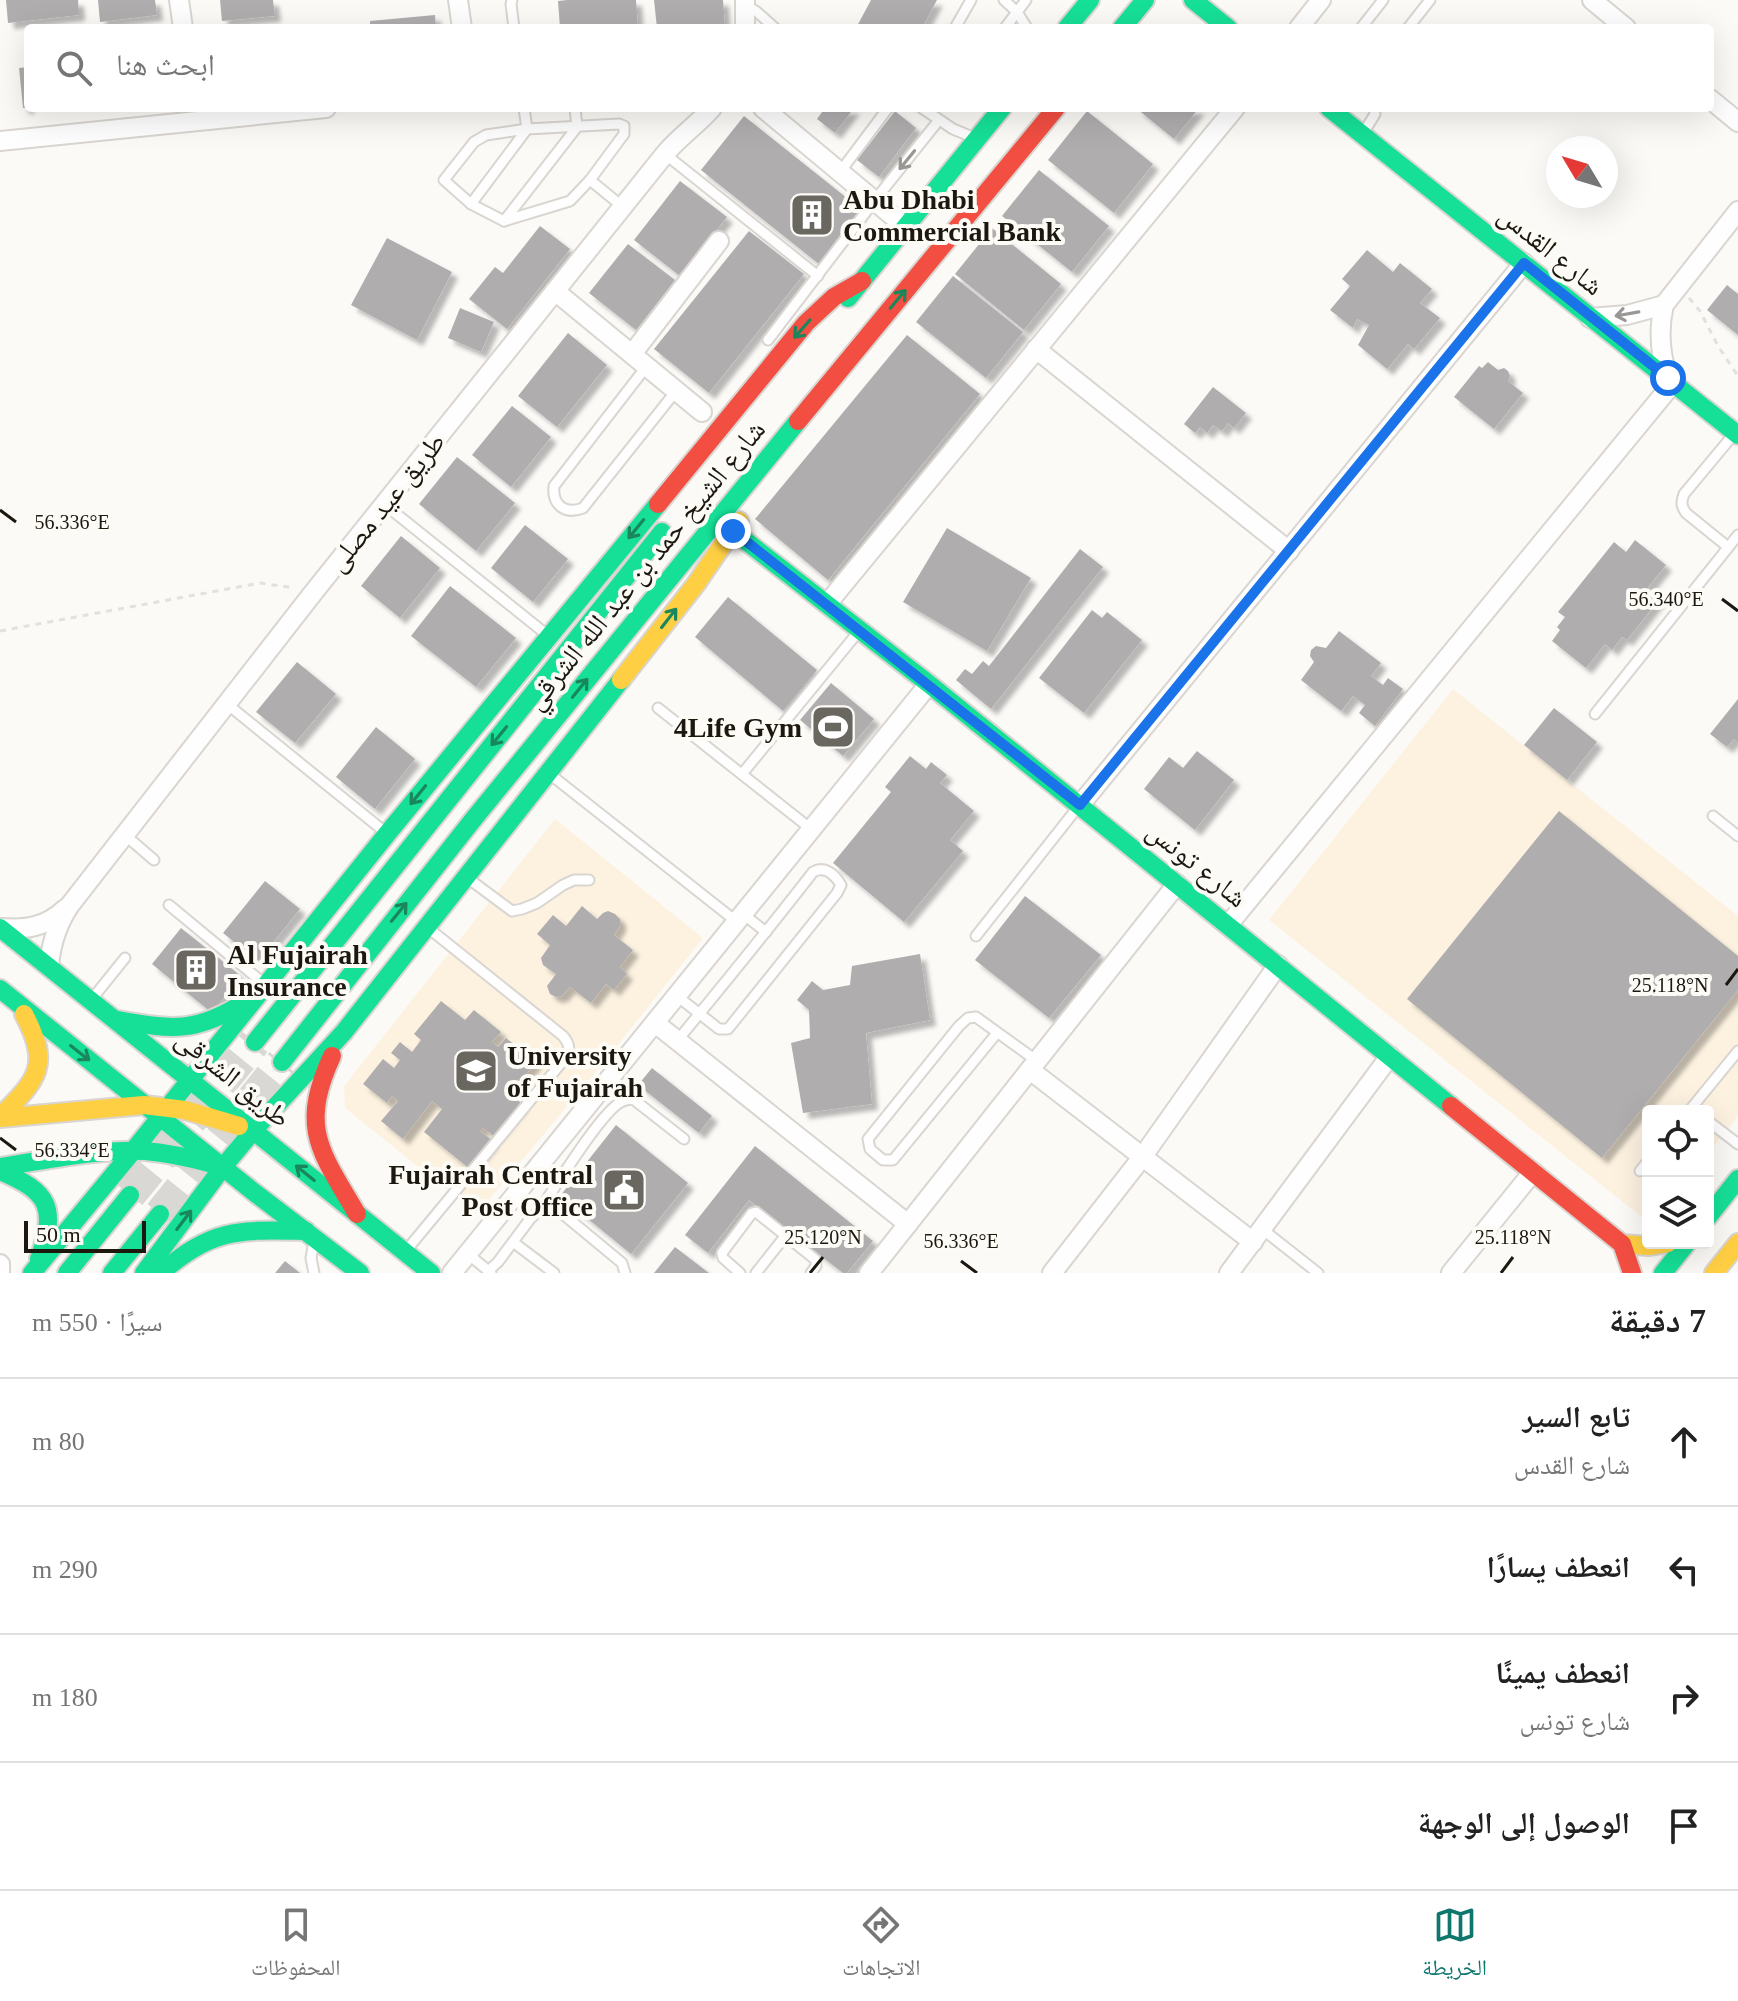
<!DOCTYPE html>
<html lang="ar">
<meta charset="utf-8">
<style>
body{margin:0;font-family:"Times New Roman","Noto Naskh Arabic",serif;background:#f2f2f2;color:#222;direction:rtl}
.controls{position:absolute;right:24px;bottom:24px;display:grid;overflow:hidden;border-radius:8px;box-shadow:0 8px 32px #0002}
.controls button{width:72px;height:72px;display:grid;place-items:center;padding:0;border:0;border-bottom:2px solid #e0e0e0;background:#fff;color:#222;font:40px sans-serif}
.compass{position:absolute;left:1546px;top:136px;width:72px;height:72px;border-radius:50%;background:#fff;box-shadow:0 8px 32px #0002;rotate:308deg}
.scale{position:absolute;left:24px;bottom:20px;width:122px;box-sizing:border-box;padding-left:8px;border:4px solid #1c1810;border-top:0;font-size:22px;line-height:28px;white-space:nowrap;color:#1c1810;-webkit-text-stroke:6px #fdfbf6;paint-order:stroke}
.stop{position:absolute;width:24px;height:24px;margin:-18px;border:6px solid #1a73e8;border-radius:50%;background:#fff}
.stop.end{background:#1a73e8;border-color:#fff;box-shadow:0 2px 8px #0008}
.list{margin:0;padding:0;list-style:none}
h2{display:flex;justify-content:space-between;align-items:center;height:104px;margin:0;padding:0 32px;font-size:34px}
h2 small{font-size:26px;font-weight:400;color:#767676}
.list li{display:grid;grid-template-columns:52px 1fr auto;gap:24px;align-items:center;box-sizing:border-box;height:128px;padding:0 32px;border-top:2px solid #e0e0e0}
.list b{display:block;font-size:30px;white-space:nowrap}
.list p{margin:0;font-size:26px;white-space:nowrap;color:#767676}
.list em{font-size:26px;font-style:normal;color:#767676}
.icon{flex:none;width:44px;height:44px;fill:none;stroke:currentColor;stroke-width:2;stroke-linecap:round;stroke-linejoin:round}
.map{position:relative;flex:none;width:1738px;height:1273px;overflow:hidden;direction:ltr}
.search{position:absolute;background:#fff;box-shadow:0 8px 32px #0002;left:24px;right:24px;top:24px;height:88px;display:flex;align-items:center;gap:20px;box-sizing:border-box;padding:0 28px;border-radius:8px;color:#767676;font-size:30px}
.sheet{height:616px;background:#fff}
nav{display:flex;justify-content:space-around;align-items:center;box-sizing:border-box;height:112px;border-top:2px solid #e0e0e0;background:#fff;font-size:22px;color:#767676}
nav a{display:grid;justify-items:center;gap:4px}
nav .on{color:#0f766e}
.map>svg:first-child{display:block}
</style>
<div class="map">
<svg width="1738" height="1273" viewBox="0 0 1738 1273">
<defs>
<filter id="shadow"><feDropShadow dx="6" dy="6" stdDeviation="2" flood-color="#0004"/></filter>
</defs>
<rect width="100%" height="100%" fill="#fcfaf7"/>
<g fill="#fdf2e0">
<path d="M1453 689 1738 916V1116L1708 1154V1111H1648V1222L1269 920Z"/>
<path d="M555 819 703 938 609 1056 477 1214 345 1108 344 1086Z"/>
</g>
<g fill="#b0adaf" filter="url(#shadow)">
<path d="M6 0H78L79 15 8 23Z"/>
<path d="M98 0H155L157 15 100 22Z"/>
<path d="M220 0H273L275 16 222 21Z"/>
<path d="M567 0H636L638 28H560L558 1Z"/>
<path d="M654 0H723L725 28H657Z"/>
<path d="M871 0H937L923 26 919 24 917 28H856Z"/>
<path d="M435 15 436 28H370V21Z"/>
<path d="M28 67V108H23L19 68Z"/>
<path d="M825 108H854L835 133 817 119Z"/>
<path d="M1136 108H1199L1174 139Z"/>
<path d="M895 111 916 128 879 177 857 160Z"/>
<path d="M1087 111 1153 164 1114 213 1048 160Z"/>
<path d="M744 116 862 210 819 264 701 170Z"/>
<path d="M1039 170 1109 226 1072 272 1002 216Z"/>
<path d="M680 181 727 217 680 276 634 240Z"/>
<path d="M540 226 570 249 507 329 469 299 495 267 503 273Z"/>
<path d="M992 228 1061 284 1024 330 955 274Z"/>
<path d="M749 231 804 274 709 393 654 349Z"/>
<path d="M387 238 452 272 417 340 351 305Z"/>
<path d="M628 244 675 280 636 330 589 293Z"/>
<path d="M1367 250 1393 272 1400 263 1432 289 1420 303 1440 318 1414 349 1408 344 1387 369 1358 345 1369 325 1357 319 1353 328 1330 310 1350 286 1342 279Z"/>
<path d="M953 276 1023 332 986 378 916 322Z"/>
<path d="M1727 285 1738 294V335L1707 310Z"/>
<path d="M460 308 494 322 481 352 448 338Z"/>
<path d="M568 333 607 365 557 427 518 396Z"/>
<path d="M907 335 980 394 828 580 755 519Z"/>
<path d="M1488 362 1498 370 1504 368 1508 371 1510 376 1508 381 1523 393 1494 429 1454 397 1479 366 1482 368Z"/>
<path d="M1213 387 1246 413 1234 428 1228 423 1222 431 1213 425 1207 433 1200 427 1195 433 1184 424Z"/>
<path d="M512 406 551 437 511 487 472 455Z"/>
<path d="M457 457 515 503 476 551 419 504Z"/>
<path d="M525 525 568 559 533 602 491 568Z"/>
<path d="M947 528 1031 578 987 651 903 602Z"/>
<path d="M401 536 440 568 400 618 361 586Z"/>
<path d="M1635 540 1666 565 1648 587 1661 597 1627 640 1622 637 1612 650 1605 644 1586 668 1552 641 1560 630 1557 627 1565 617 1558 612 1614 542 1626 552Z"/>
<path d="M1080 549 1103 567 991 709 956 680 965 669 972 674 983 661 989 666Z"/>
<path d="M450 586 516 638 476 687 411 636Z"/>
<path d="M728 597 817 670 783 711 695 637Z"/>
<path d="M1092 610 1102 618 1107 612 1142 640 1084 713 1039 678Z"/>
<path d="M1339 631 1381 663 1371 676 1383 685 1388 678 1403 689 1375 726 1359 713 1365 705 1353 696 1341 711 1301 680 1314 662 1310 656 1311 650 1316 646 1326 648Z"/>
<path d="M297 662 336 694 295 743 256 712Z"/>
<path d="M831 683 874 719 843 756 800 720Z"/>
<path d="M1738 699V743L1734 739 1727 747 1710 734Z"/>
<path d="M1554 708 1597 742 1567 780 1524 745Z"/>
<path d="M376 727 415 759 375 809 336 777Z"/>
<path d="M1197 751 1234 780 1195 830 1144 789 1169 757 1183 768Z"/>
<path d="M910 756 926 769 931 762 947 775 940 783 974 811 950 840 963 851 904 922 833 863 891 792 885 787Z"/>
<path d="M1559 811 1738 956V990L1602 1158 1407 999Z"/>
<path d="M265 881 300 909 258 961 223 933Z"/>
<path d="M1025 896 1101 955 1049 1018 975 960Z"/>
<path d="M582 906 597 919 603 913 608 911 615 914 620 919V926L614 935 633 950 620 967 627 974 614 990 606 984 591 1003 570 987 562 996 556 997 550 994 547 986 556 974 543 965 541 958 550 945 537 934 553 915 566 926Z"/>
<path d="M181 928 241 976 212 1013 152 964Z"/>
<path d="M920 954 930 1020 866 1033 872 1104 803 1113 791 1043 810 1038 809 1010 797 1000 812 981 823 990 850 985 852 966Z"/>
<path d="M441 1001 465 1020 474 1010 501 1032 492 1042 498 1047 506 1038 536 1062 510 1094 522 1104 495 1137 483 1128 480 1131 493 1141 470 1169 424 1132 442 1109 432 1101 403 1139 381 1121 398 1101 392 1096 387 1103 363 1084 383 1059 394 1068 400 1060 391 1053 400 1042 412 1052 421 1040 414 1034Z"/>
<path d="M652 1068 712 1116 699 1133 638 1085Z"/>
<path d="M616 1125 688 1183 631 1254 560 1196Z"/>
<path d="M755 1146 873 1241 847 1273H843L749 1200 708 1253 685 1235Z"/>
<path d="M675 1247 709 1273H654Z"/>
<path d="M285 1261 300 1273H275Z"/>
</g>
<g fill="none" stroke-linecap="round" stroke-linejoin="round">
<g stroke="#dad8d4" stroke-width="32" stroke-dasharray="32 16" stroke-linecap="butt">
<path d="M130 1195 255 1042"/>
<path d="M160 1214 282 1062"/>
</g>
<g stroke="#d9d5d0" stroke-width="13">
<g id="lane">
<path d="M512 0 511 4 514 28"/>
<path d="M1004 0 1017 12 1005 28"/>
<path d="M1026 0 1017 12 1027 28"/>
<path d="M746 5 757 12 775 28"/>
<path d="M955 28 971 0"/>
<path d="M1361 28 1383 0"/>
<path d="M1408 28 1430 0"/>
<path d="M922 108 953 129 970 136"/>
<path d="M619 124 624 126V134L590 180 570 201 504 221 471 204 444 180 474 142 486 135 527 129Z"/>
<path d="M1364 132 1375 114 1374 108"/>
<path d="M665 154 818 276"/>
<path d="M840 172 888 108"/>
<path d="M590 180 623 207"/>
<path d="M471 204 527 129 524 108"/>
<path d="M504 221 577 127 575 108"/>
<path d="M768 340 875 200 939 120"/>
<path d="M646 367 554 486C552 505 565 515 583 508L676 391"/>
<path d="M384 504 546 634"/>
<path d="M1728 547 1686 513C1681 506 1681 502 1684 494L1734 434"/>
<path d="M227 704 385 832"/>
<path d="M658 708 811 829"/>
<path d="M1595 714 1738 535"/>
<path d="M742 774 859 631"/>
<path d="M551 775 737 922"/>
<path d="M1713 816 1738 836"/>
<path d="M125 835 154 860"/>
<path d="M469 879 512 911 522 909 537 903 563 885 574 880H589"/>
<path d="M169 905 262 982"/>
<path d="M743 914 766 932"/>
<path d="M976 936 1078 807"/>
<path d="M677 996 719 1029H728L837 893 841 885C835 875 825 865 813 872 769 929 723 985 677 1041"/>
<path d="M92 999 125 958"/>
<path d="M997 1033 893 1160H883L870 1149 868 1139 959 1026 968 1018 976 1017 1037 1061"/>
<path d="M1689 1111 1738 1051"/>
<path d="M1708 1121 1738 1144"/>
<path d="M1640 1171 1648 1161"/>
<path d="M539 1211C555 1188 601 1112 621 1102 626 1099 628 1100 633 1099L684 1139"/>
<path d="M1262 1229 1318 1273"/>
<path d="M314 1241 311 1258 314 1273"/>
<path d="M513 1242 554 1273"/>
<path d="M405 1252 567 1056C570 1048 569 1043 563 1036L432 931"/>
<path d="M468 1254 491 1273"/>
<path d="M488 1271 498 1262 530 1219 539 1211 550 1208 558 1210 622 1263 625 1273"/>
<path d="M740 1273 723 1258 722 1253 752 1213 756 1212 816 1260V1266L811 1273"/>
<path d="M756 1273 786 1235"/>
</g>
</g>
<g stroke="#d9d5d0" stroke-width="22">
<g id="street">
<path d="M179 0 183 28"/>
<path d="M458 0 462 28"/>
<path d="M745 0V28"/>
<path d="M1592 0 1626 28"/>
<path d="M1299 28 1321 0"/>
<path d="M1710 99 1738 122"/>
<path d="M763 108 906 227"/>
<path d="M0 141 326 108"/>
<path d="M555 291 702 412"/>
<path d="M1590 318 1627 315 1664 305"/>
<path d="M1036 349 1289 551"/>
<path d="M632 354 719 241"/>
<path d="M1668 378C1660 354 1658 330 1664 305L1738 211"/>
<path d="M827 604 1235 108"/>
<path d="M1080 805 1524 263"/>
<path d="M1228 925 1673 383"/>
<path d="M1 928C26 930 46 927 65 909"/>
<path d="M49 966C51 943 57 924 70 905L313 593 665 154C679 137 697 125 712 108"/>
<path d="M655 1023 908 1224"/>
<path d="M1030 1070 1253 1242"/>
<path d="M0 1264V1271"/>
<path d="M452 1273 929 684"/>
<path d="M869 1273 1177 884"/>
<path d="M1052 1273 1143 1156 1278 965"/>
<path d="M1229 1273 1390 1056"/>
<path d="M1451 1273 1533 1172"/>
</g>
</g>
<g stroke="#d9d5d0" stroke-width="22">
<g id="fast">
<path d="M1193 0 1228 28"/>
<path d="M1067 28 1090 0"/>
<path d="M1122 28 1145 0"/>
<path d="M1329 108 1738 435"/>
<path d="M848 298 1002 108"/>
<path d="M733 531 929 684 1451 1106"/>
<path d="M0 928 431 1273"/>
<path d="M0 989 255 1193 360 1273"/>
<path d="M118 1020C173 1030 196 1033 245 1002"/>
<path d="M255 1042 662 532"/>
<path d="M282 1062 472 821 798 421"/>
<path d="M0 1167C48 1160 96 1149 145 1151 168 1153 191 1158 213 1164"/>
<path d="M0 1171C50 1192 57 1208 39 1259"/>
<path d="M1708 1217 1738 1179"/>
<path d="M32 1273 133 1151 387 834 658 504"/>
<path d="M67 1273 130 1195"/>
<path d="M112 1273 160 1214"/>
<path d="M144 1273 223 1167 253 1131 344 1032 621 680"/>
<path d="M161 1273C212 1227 241 1230 306 1231"/>
<path d="M1663 1273 1687 1243"/>
</g>
</g>
<g stroke="#d9d5d0" stroke-width="22">
<g id="slow">
<path d="M621 680 696 584 739 521"/>
<path d="M0 1117C38 1079 51 1066 24 1014"/>
<path d="M0 1118 144 1105 185 1110 239 1126"/>
<path d="M1622 1244 1648 1246 1668 1243"/>
<path d="M1714 1273 1738 1243"/>
</g>
</g>
<g stroke="#d9d5d0" stroke-width="22">
<g id="jam">
<path d="M798 421 1056 108"/>
<path d="M658 504 806 323 834 297 862 281"/>
<path d="M332 1056C299 1128 320 1151 357 1214"/>
<path d="M1451 1106 1622 1244 1632 1273"/>
</g>
</g>
<g stroke="#e2e1e0" stroke-width="3" stroke-dasharray="6 6" stroke-linecap="butt">
<path d="M1689 298 1700 311 1718 346 1738 376"/>
<path d="M0 631 260 583 295 588"/>
</g>
<use href="#lane" stroke="#fffefe" stroke-width="9"/>
<use href="#street" stroke="#fffefe" stroke-width="18"/>
<use href="#fast" stroke="#16e098" stroke-width="18"/>
<use href="#slow" stroke="#ffcf43" stroke-width="18"/>
<use href="#jam" stroke="#f24e42" stroke-width="18"/>
</g>
<defs><path id="oneway-shaft" d="M-6 0H5M1.5-3L5.5 0L1.5 3" fill="none" stroke-width="1.6" stroke-linecap="round" stroke-linejoin="round" transform="scale(2)"/></defs>
<g stroke="#999693">
<use href="#oneway-shaft" transform="translate(907 160) rotate(129)"/>
<use href="#oneway-shaft" transform="translate(1627 314) rotate(170)"/>
</g>
<g stroke="#19865b">
<use href="#oneway-shaft" transform="translate(898 299) rotate(-50)"/>
<use href="#oneway-shaft" transform="translate(802 329) rotate(131)"/>
<use href="#oneway-shaft" transform="translate(636 529) rotate(129)"/>
<use href="#oneway-shaft" transform="translate(669 618) rotate(-52)"/>
<use href="#oneway-shaft" transform="translate(580 688) rotate(-51)"/>
<use href="#oneway-shaft" transform="translate(499 736) rotate(129)"/>
<use href="#oneway-shaft" transform="translate(418 795) rotate(129)"/>
<use href="#oneway-shaft" transform="translate(399 912) rotate(-51)"/>
<use href="#oneway-shaft" transform="translate(80 1053) rotate(38)"/>
<use href="#oneway-shaft" transform="translate(305 1173) rotate(-141)"/>
<use href="#oneway-shaft" transform="translate(184 1220) rotate(-53)"/>
</g>
<g fill="none" stroke-linecap="round" stroke-linejoin="round">
<path stroke="#1a73e8" stroke-width="10" d="M733 531 1080 805 1524 263 1668 378"/>
</g>
<path fill="none" stroke="#1c1810" stroke-width="3" d="M0 510 16 522M1722 599 1738 611M1726 985 1738 969M0 1138 16 1150M961 1261 977 1273M810 1273 823 1257M1501 1273 1513 1257"/>
<defs>
<g id="building-square" transform="scale(2.3)"><rect x="-9" y="-9" width="18" height="18" rx="4" fill="#6a6761" stroke="#fdfbf6"/><path d="M-4-6H4V6H1V3H-1V6H-4ZM-2.5-4.3h1.7v1.8h-1.7ZM.8-4.3h1.7v1.8H.8ZM-2.5-1h1.7V.8h-1.7ZM.8-1h1.7V.8H.8Z" fill="#fff"/></g>
<g id="stadium-square" transform="scale(2.3)"><rect x="-9" y="-9" width="18" height="18" rx="4" fill="#6a6761" stroke="#fdfbf6"/><path d="M0-5a6.5 5 0 1 0 0 10a6.5 5 0 1 0 0-10ZM-3.5-1.8h7v3.6h-7Z" fill="#fff"/></g>
<g id="university-square" transform="scale(2.3)"><rect x="-9" y="-9" width="18" height="18" rx="4" fill="#6a6761" stroke="#fdfbf6"/><path d="M0-5L7-2L0 1L-7-2ZM-4 1L0 2.5L4 1V4Q0 6-4 4Z" fill="#fff"/></g>
<g id="civic-square" transform="scale(2.3)"><rect x="-9" y="-9" width="18" height="18" rx="4" fill="#6a6761" stroke="#fdfbf6"/><path d="M-.6-6.5H3V-4.5H.6V-3L4-1V1h2V6H-6V1h2V-1L-.6-3ZM-1.2 2.5V6h2.4V2.5Z" fill="#fff"/></g>
</defs>
<g fill-rule="evenodd">
<use href="#building-square" x="812" y="215"/>
<use href="#stadium-square" x="833" y="727"/>
<use href="#building-square" x="196" y="970"/>
<use href="#university-square" x="476" y="1071"/>
<use href="#civic-square" x="624" y="1190"/>
</g>
<g text-anchor="middle" dominant-baseline="central" stroke-width="8" stroke-linejoin="round" paint-order="stroke">
<g font-size="28" font-weight="bold" fill="#1c1810" stroke="#fdfbf6" text-anchor="start">
<text x="843" y="199">Abu Dhabi<tspan x="843" dy="32">Commercial Bank</tspan></text>
<text x="802" y="727" text-anchor="end">4Life Gym</text>
<text x="227" y="954">Al Fujairah<tspan x="227" dy="32">Insurance</tspan></text>
<text x="507" y="1055">University<tspan x="507" dy="32">of Fujairah</tspan></text>
<text x="593" y="1174" text-anchor="end">Fujairah Central<tspan x="593" dy="32">Post Office</tspan></text>
</g>
<g font-size="28" fill="#1c1810" stroke="#fdfbf6">
<text transform="translate(1551 250) rotate(39)">شارع القدس</text>
<text transform="translate(386 502) rotate(-51)">طريق عيد مصلى</text>
<text transform="translate(645 565) rotate(-51)">شارع الشيخ حمد بن عبد الله الشرقي</text>
<text transform="translate(1197 864) rotate(39)">شارع تونس</text>
<text transform="translate(233 1078) rotate(39)">طريق الشرقى</text>
</g>
</g>
<g font-size="20" text-anchor="middle" fill="#1c1810" stroke="#fdfbf6" stroke-width="8" stroke-linejoin="round" paint-order="stroke">
<text x="72" y="529">56.336°E</text>
<text x="1666" y="606">56.340°E</text>
<text x="1670" y="992">25.118°N</text>
<text x="72" y="1157">56.334°E</text>
<text x="823" y="1244">25.120°N</text>
<text x="1513" y="1244">25.118°N</text>
<text x="961" y="1248">56.336°E</text>
</g>
</svg>
<div class="controls">
<button><svg class="icon" aria-label="locate" viewBox="0 0 24 24"><circle cx="12" cy="12" r="6"/><path d="M12 2v4M12 18v4M2 12h4M18 12h4"/></svg></button>
<button><svg class="icon" aria-label="layers" viewBox="0 0 24 24"><path d="M12 4l9 5-9 5-9-5zM3 14l9 5 9-5"/></svg></button>
</div>
<svg class="compass" viewBox="-18 -18 36 36"><path d="M0-13l5 13h-10z" fill="#e53935"/><path d="M0 13l5-13h-10z" fill="#767676"/></svg>
<div class="scale">50 m</div>
<div class="stop" style="left:1668px;top:378px"></div>
<div class="stop end" style="left:733px;top:531px"></div>
<div class="search"><svg class="icon" aria-label="search" viewBox="0 0 24 24"><circle cx="10" cy="10" r="6"/><path d="M15 15l6 6"/></svg>ابحث هنا</div>
</div>
<section class="sheet">
<h2>7 دقيقة<small>سيرًا · 550 m</small></h2>
<ul class="list">
<li><svg class="icon" aria-label="ahead" viewBox="0 0 24 24"><path d="M12 20V5M6 11l6-6 6 6"/></svg><div><b>تابع السير</b><p>شارع القدس</p></div><em>80 m</em></li>
<li><svg class="icon" aria-label="left" viewBox="0 0 24 24"><path d="M17 20v-9H6M10 6l-5 5 5 5"/></svg><div><b>انعطف يسارًا</b></div><em>290 m</em></li>
<li><svg class="icon" aria-label="right" viewBox="0 0 24 24"><path d="M7 20v-9h11M14 6l5 5-5 5"/></svg><div><b>انعطف يمينًا</b><p>شارع تونس</p></div><em>180 m</em></li>
<li><svg class="icon" aria-label="arrive" viewBox="0 0 24 24"><path d="M6 21V4h12l-3 4 3 4H6"/></svg><div><b>الوصول إلى الوجهة</b></div></li>
</ul>
</section>
<nav>
<a class="on"><svg class="icon" aria-label="map" viewBox="0 0 24 24"><path d="M3 6l6-2 6 2 6-2v14l-6 2-6-2-6 2zM9 4v14M15 6v14"/></svg>الخريطة</a>
<a><svg class="icon" aria-label="directions" viewBox="0 0 24 24"><path d="M12 3l9 9-9 9-9-9zM9 14v-3h6M13 9l2 2-2 2"/></svg>الاتجاهات</a>
<a><svg class="icon" aria-label="saved" viewBox="0 0 24 24"><path d="M7 4h10v16l-5-4-5 4z"/></svg>المحفوظات</a>
</nav>
